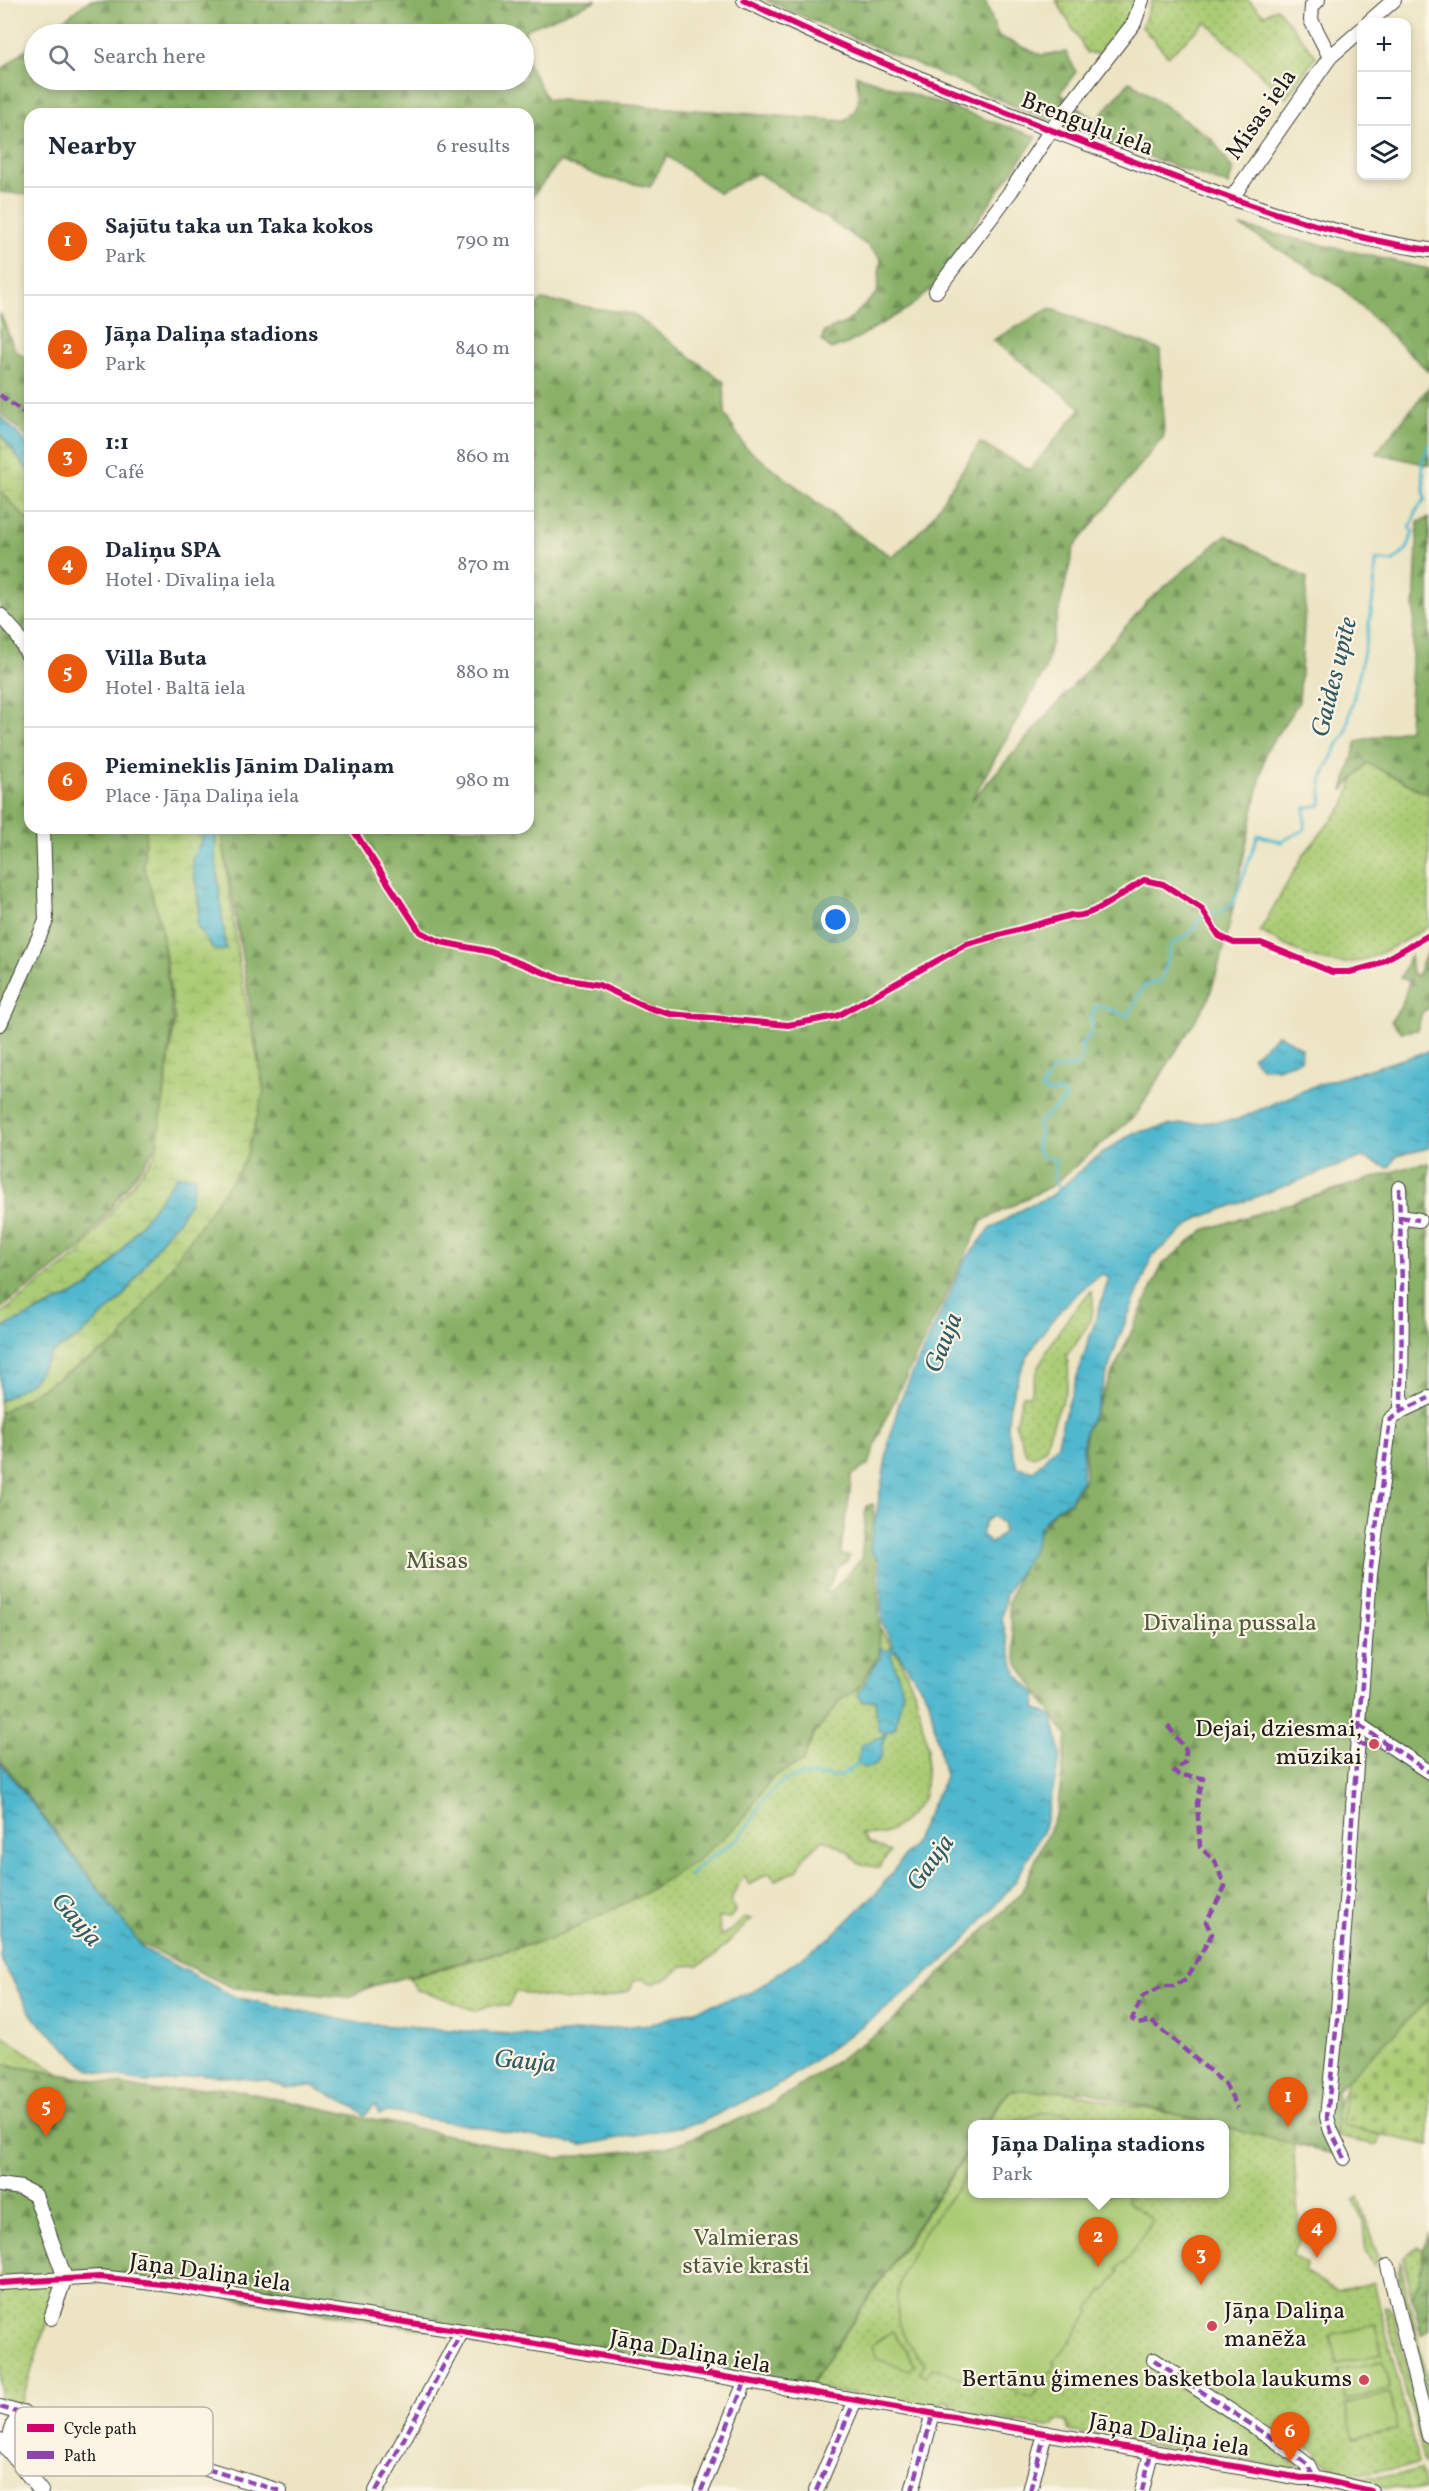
<!DOCTYPE html>
<meta charset="utf-8">
<style>
body{margin:0;font-family:Vollkorn,serif;background:#f6f6f7;color:#1f2937}
.controls{position:absolute;right:18px;top:18px;display:grid;overflow:hidden;border-radius:12px;box-shadow:0 3px 9px #0003}
.controls button{width:54px;height:54px;display:grid;place-items:center;padding:0;border:0;border-bottom:2px solid #e0e1e3;background:#fff;color:#1f2937;font:30px sans-serif}
.you{position:absolute;left:836px;top:920px;width:21px;height:21px;margin:-15px;border:4px solid #fff;border-radius:50%;background:#1a73e8;box-shadow:0 0 0 9px #1a73e833}
.badge{display:grid;place-items:center;width:39px;height:39px;border-radius:50%;background:#ea580c;color:#fff;font-size:20px;font-weight:700}
.pin{position:absolute;translate:-50% -50px;filter:drop-shadow(0 2px 3px #0008)}
.pin::after{content:'';position:absolute;top:32px;width:21px;height:18px;background:inherit;clip-path:polygon(0 0,100% 0,50% 100%)}
.popup{position:absolute;left:968px;top:2120px;width:261px;height:78px;box-sizing:border-box;display:grid;place-content:center;border-radius:12px;background:#fff;filter:drop-shadow(0 2px 4px #0005);font-size:20px;white-space:nowrap;color:#747a83}
.popup b{font-size:22px;color:#1f2937}
.popup::after{content:'';position:absolute;left:50%;top:100%;margin-left:-12px;border:12px solid transparent;border-top-color:#fff}
.list{margin:0;padding:0;list-style:none}
h2{display:flex;justify-content:space-between;align-items:center;height:78px;margin:0;padding:0 24px;font-size:26px}
h2 small{font-size:20px;font-weight:400;color:#747a83}
.list li{display:grid;grid-template-columns:39px 1fr auto;gap:18px;align-items:center;box-sizing:border-box;height:108px;padding:0 24px;border-top:2px solid #e0e1e3}
.list b{display:block;font-size:22px;white-space:nowrap}
.list p{margin:0;font-size:20px;white-space:nowrap;color:#747a83}
.list em{font-size:20px;font-style:normal;color:#747a83}
.icon{flex:none;width:33px;height:33px;fill:none;stroke:currentColor;stroke-width:2;stroke-linecap:round;stroke-linejoin:round}
.map{position:relative;flex:none;width:1429px;height:2491px;overflow:hidden}
.search{position:absolute;background:#fff;box-shadow:0 3px 9px #0003;left:24px;top:24px;width:510px;height:66px;display:flex;align-items:center;gap:15px;box-sizing:border-box;padding:0 21px;border-radius:33px;color:#747a83;font-size:22px}
.panel{position:absolute;background:#fff;box-shadow:0 3px 9px #0003;left:24px;top:108px;width:510px;height:726px;border-radius:18px}
.map>svg:first-child{display:block}
</style>
<div class="map">
<svg width="1429" height="2491" viewBox="0 0 1429 2491">
<defs>
<pattern id="green-dots" width="8" height="8" patternUnits="userSpaceOnUse" patternTransform="scale(1.5)"><rect width="8" height="8" fill="#abcc75"/><path d="M2 2h.1M6 6h.1" fill="none" stroke="#93af65" stroke-width="1.8" stroke-linecap="round"/></pattern>
<pattern id="forest-firs" width="22" height="20" patternUnits="userSpaceOnUse" patternTransform="scale(1.5)"><rect width="22" height="20" fill="#88b066"/><path d="M5 1l3.5 6h-7zM16 11l3.5 6h-7z" fill="#6e8e53"/></pattern>
<pattern id="wetland-marsh" width="20" height="14" patternUnits="userSpaceOnUse" patternTransform="scale(1.5)"><rect width="20" height="14" fill="#abcc75"/><path d="M1 5h8M5 5V1M11 12h8M15 12V8" fill="none" stroke="#93af65"/></pattern>
<pattern id="cemetery-stones" width="16" height="16" patternUnits="userSpaceOnUse" patternTransform="scale(1.5)"><rect width="16" height="16" fill="#abcc75"/><path d="M2 7V4a2 2 0 0 1 4 0v3zM10 15v-3a2 2 0 0 1 4 0v3z" fill="#93af65"/></pattern>
<pattern id="water-ripples" width="26" height="14" patternUnits="userSpaceOnUse" patternTransform="scale(1.5)"><rect width="26" height="14" fill="#50b8ce"/><path d="M2 4q2-2 4 0t4 0M15 11q2-2 4 0t4 0" fill="none" stroke="#4295a6"/></pattern>
</defs>
<rect width="100%" height="100%" fill="#fcf5e5"/>
<filter id="ink" filterUnits="userSpaceOnUse"><feTurbulence type="fractalNoise" baseFrequency=".0167" numOctaves="2"/><feDisplacementMap in="SourceGraphic" scale="12" xChannelSelector="R" yChannelSelector="G"/><feConvolveMatrix kernelMatrix="1 2 1 2 8 2 1 2 1" color-interpolation-filters="sRGB"/></filter>
<filter id="wash" filterUnits="userSpaceOnUse"><feTurbulence type="fractalNoise" baseFrequency=".008" numOctaves="4" result="noise"/><feDisplacementMap in="SourceGraphic" scale="24" xChannelSelector="R" yChannelSelector="G"/><feGaussianBlur stdDeviation="1.35" result="paint"/><feColorMatrix in="noise" values="0 0 0 0 0 0 0 0 0 0 0 0 0 0 0 0 0 1.4 0 .05"/><feComposite in="paint" operator="in"/></filter>
<g filter="url(#wash)">
<rect width="100%" height="100%" fill="#ece4c3"/>
<g fill="url(#green-dots)" stroke="#647448" stroke-width="1.5">
<path d="M1056 0H1136L1140 4 1102 54 1087 53Z"/>
<path d="M1152 0H1248L1264 15 1277 8 1316 56 1286 98 1206 22 1168 56 1142 27Z"/>
<path d="M1363 756 1429 759V926C1353 972 1339 977 1260 931L1304 854 1344 805Z"/>
<path d="M1091 1291C1100 1314 1080 1339 1066 1356 1077 1386 1050 1418 1046 1448L1035 1456 1027 1455 1015 1423 1023 1395H1030C1039 1355 1063 1321 1091 1291Z"/>
<path d="M880 1628 900 1659 916 1695 928 1748 924 1798 902 1823 884 1834H861L869 1843 890 1852 879 1868 858 1863 848 1851 824 1839 804 1857 797 1871 775 1880 769 1873 749 1885 744 1875 731 1899 735 1911 730 1918 719 1917 720 1936 733 1929 744 1918 751 1919 715 1956 698 1965 683 1966 669 1977 653 1984 643 1979 634 1980 630 1990C588 2007 559 2000 516 1991L508 2006 489 2005 477 2011C455 2005 439 1994 417 1990L409 1978 553 1938 741 1822 772 1777 803 1761 813 1736 842 1699 857 1690 878 1655Z"/>
<path d="M0 2034 61 2075 0 2064Z"/>
<path d="M1014 2082 1293 2138 1299 2233 1303 2236 1292 2254 1307 2264 1304 2271 1336 2291 1374 2283 1418 2463 1399 2468 1345 2475 1317 2456 1319 2453 1290 2437 1288 2440 1284 2438 1276 2447 1299 2466 1291 2469 1069 2431 1066 2422 1056 2420 1054 2425 1048 2427 953 2412 950 2402 943 2401 939 2406 930 2408 809 2387 972 2146V2194H1224V2124H987Z"/>
<path d="M1346 2089 1342 2126 1382 2135 1377 2145 1339 2137C1326 2123 1338 2103 1346 2089Z"/>
<path d="M1358 2197 1378 2257 1375 2267 1366 2253 1363 2221 1353 2201Z"/>
<path d="M1418 2246 1424 2249 1419 2282 1413 2298 1403 2258Z"/>
<path d="M1400 2261 1429 2390V2411L1398 2270Z"/>
<path d="M60 2279 19 2411 0 2407V2283Z"/>
<path d="M1384 2305 1389 2306 1395 2320 1429 2462 1424 2463Z"/>
<path d="M1420 2469 1425 2489C1412 2491 1358 2484 1343 2478L1395 2476Z"/>
</g>
<g fill="url(#forest-firs)" stroke="#526641" stroke-width="1.5">
<path d="M90 0H597L525 30 528 64 547 99 845 121C862 107 860 95 856 75L1037 137 966 236 940 281 909 308 847 344 831 349 822 341 824 332 847 322 877 293 881 259 867 245 758 173 719 193 667 156 650 187 604 178 560 161 528 202V114H30V195L0 192V71L34 42V80H524V34H45Z"/>
<path d="M765 0H985L998 36 1041 55 1066 52 1076 72 1060 93 1096 121 1130 81 1213 140 1233 170 1228 185 1059 125Z"/>
<path d="M1240 226 1429 269V372L1340 286Z"/>
<path d="M542 300 633 314 724 382 725 415 745 447 867 541 893 557 928 523 980 443 1030 470 1081 408 993 340 1050 308 1160 350 1164 436 1074 547 1045 670 971 801 1149 600 1226 535 1307 578 1299 702 1266 751 1225 945 1208 1000 1136 1115 1053 1185 982 1221 883 1424 869 1464 851 1476C851 1505 842 1526 841 1555L850 1556 846 1563 839 1566 825 1593 832 1591 861 1559 866 1506 873 1504 880 1628 879 1654 857 1690 842 1699 813 1736 803 1761 772 1777 741 1822 696 1861 640 1896 553 1938 372 1986 349 1997 233 1988 139 1943 0 1759V1413L118 1342 264 1091 221 828H528V312Z"/>
<path d="M0 313 15 350 30 361V440L0 412Z"/>
<path d="M1429 387V465L1376 453Z"/>
<path d="M0 490 30 523V828H146L144 867 161 925 173 1021 158 1145 79 1250 0 1309Z"/>
<path d="M1429 518V795L1367 763 1343 791 1357 741 1409 729 1418 522Z"/>
<path d="M1429 947V1008L1422 1012 1417 1030 1401 1032 1391 1021 1402 1005 1409 981 1400 978 1410 956 1412 973 1417 976Z"/>
<path d="M1429 1163V1999L1337 2090V2137L1333 2154 1087 2092 1008 2091 985 2124H972V2144L806 2391 100 2277 0 2283V2064L159 2091 222 2087 556 2158 669 2147 767 2108 890 2024 1021 1893 1057 1812 1067 1736 1018 1664 1008 1603 1032 1540 1055 1510 1070 1503 1085 1478V1433L1162 1265 1204 1230 1415 1165Z"/>
<path d="M1429 2233V2329L1421 2335 1413 2298 1419 2282 1424 2247Z"/>
</g>
<g fill="url(#wetland-marsh)" stroke="#647448" stroke-width="1.5">
<path d="M0 434 30 473V523L0 490Z"/>
<path d="M146 828H207L192 860 199 905 197 926 226 949 215 853 216 828H221L240 970 264 1091 245 1161 118 1342 0 1413V1401L32 1382 52 1353 78 1338 123 1297 165 1235 180 1219 108 1268 87 1288 0 1329V1314L78 1255 156 1153 175 1020 161 925 144 867Z"/>
</g>
<path fill="url(#cemetery-stones)" stroke="#647448" stroke-width="1.5" d="M1429 1999V2145L1342 2126 1347 2080Z"/>
<g fill="#abcc75" stroke="#647448" stroke-width="1.5">
<path d="M1040 2113H1064L1093 2124 1097 2117 1105 2119 1101 2124H1009Z"/>
<path d="M972 2168V2194H1128L1127 2202 1153 2220 1124 2264 1122 2263 1117 2270 1119 2272 1105 2291 1103 2290 1089 2309 1092 2311 1054 2362 1056 2364 1032 2398 1018 2393 993 2376 960 2378 932 2367 926 2376 920 2372 925 2363C856 2297 931 2226 972 2168Z"/>
<path d="M1375 2325 1382 2353 1337 2364 1330 2335Z"/>
<path d="M892 2331 915 2365 910 2370 877 2359 872 2345Z"/>
<path d="M1383 2361 1390 2389 1345 2400 1338 2371Z"/>
<path d="M1390 2393 1398 2429 1354 2439 1345 2404Z"/>
</g>
<g fill="url(#water-ripples)" stroke="#366a75" stroke-width="1.5" fill-rule="evenodd">
<path d="M0 416 30 446V473L0 434Z"/>
<path d="M207 828H216L215 853 226 950H214L197 926 199 905 192 860Z"/>
<path d="M1278 1034 1302 1048 1301 1060 1277 1068H1262L1252 1057Z"/>
<path d="M1429 1051V1148L1396 1156 1389 1168 1362 1157 1197 1219 1153 1255 1116 1345 1097 1406 1084 1434 1082 1479 1069 1502 1056 1508 1040 1526 1033 1550 1006 1594 1002 1619 1016 1673 1037 1695 1035 1708 1053 1717 1061 1755 1044 1828 1015 1882 959 1947 891 2005 782 2083 699 2123 583 2145 389 2112 379 2114 375 2105 365 2115 352 2106 312 2086 285 2088 268 2081 199 2074 173 2081 142 2082 88 2069 33 2017 0 1958V1762L144 1949 235 1997 363 2024 536 2036 650 2024 752 1992 832 1936 878 1891 913 1845 945 1777 929 1700 896 1650 891 1653 903 1691 895 1728 887 1731 882 1745V1756L875 1765 865 1769 857 1764 861 1745 883 1736 884 1732 878 1730 875 1700 863 1702 858 1695 877 1661 880 1659 881 1647 887 1651 894 1647 882 1623 879 1561 870 1549 889 1442 899 1403 965 1260 990 1229 1026 1207 1051 1196 1095 1158 1133 1133 1172 1125 1236 1120 1317 1085ZM1102 1274 1109 1278 1063 1420 1058 1444 1034 1471 1017 1467C1014 1454 1007 1436 1008 1422 1012 1363 1056 1306 1102 1274ZM993 1516 1003 1524V1532L991 1544 981 1534 985 1522Z"/>
<path d="M177 1176 196 1177 190 1201 180 1219 165 1235 123 1297 78 1338 52 1353 32 1382 0 1401V1329L87 1288 108 1268Z"/>
</g>
<g fill="none" stroke-linecap="round" stroke-linejoin="round">
<g stroke="#50b8ce" stroke-width="3">
<path d="M1060 1190 1054 1177 1056 1160 1043 1156 1036 1149 1040 1134 1038 1123 1067 1098 1060 1092 1048 1093 1041 1089 1053 1069 1076 1066 1084 1054 1080 1047 1092 1032 1091 1016 1097 1005 1128 1016 1144 986 1162 980 1172 944C1178 940 1186 937 1190 932 1204 918 1197 911 1221 912L1234 902 1258 835 1281 842 1305 829V808L1321 805 1322 778 1339 742 1345 735C1358 677 1374 620 1376 560L1392 562 1407 550 1413 531 1410 528 1418 508 1425 500 1422 463 1429 444"/>
<path d="M689 1877C702 1859 724 1852 739 1837 749 1827 755 1814 762 1803 782 1772 807 1773 839 1777L857 1764"/>
</g>
</g>
</g>
<g filter="url(#ink)">
<g fill="none" stroke-linecap="round" stroke-linejoin="round">
<g stroke="#3b3a35" stroke-width="16">
<g id="minor">
<path d="M744 0C861 57 982 104 1104 150 1210 191 1316 234 1429 250"/>
<path d="M1318 0 1312 6 1311 20 1330 57"/>
<path d="M1369 22 1394 0"/>
<path d="M1231 199 1330 57 1362 29"/>
<path d="M936 291 1011 191 1051 130 1134 23 1142 0"/>
<path d="M0 615 16 633 30 659"/>
<path d="M0 1024 46 921 43 828"/>
<path d="M1399 1188 1402 1284 1401 1411"/>
<path d="M1400 1217 1419 1220"/>
<path d="M1359 1725 1429 1772"/>
<path d="M1344 2158 1331 2131 1327 2117 1338 2011 1370 1575 1390 1420 1401 1411 1429 1398"/>
<path d="M0 2185 21 2188 35 2195 65 2278 51 2318"/>
<path d="M1388 2266 1429 2436"/>
<path d="M0 2283 100 2277 170 2285 462 2331 1301 2478H1314L1371 2491"/>
<path d="M1154 2360 1279 2443 1308 2465 1314 2478"/>
<path d="M0 2407 280 2491"/>
<path d="M0 2440 41 2491"/>
<path d="M10 2451C9 2435 11 2423 23 2412"/>
<path d="M376 2491 462 2331"/>
<path d="M701 2491 745 2382"/>
<path d="M816 2491 855 2400"/>
<path d="M912 2491 933 2413"/>
<path d="M1030 2491 1045 2433"/>
<path d="M1142 2491 1151 2452"/>
</g>
</g>
<use href="#minor" stroke="#fff" stroke-width="14"/>
<g stroke="#8e44ad" stroke-width="4.5" stroke-dasharray="9 4.5" stroke-linecap="butt">
<path d="M0 395 30 417"/>
<path d="M1399 1188 1402 1284 1401 1411"/>
<path d="M1400 1217 1419 1220"/>
<path d="M1359 1725 1429 1772"/>
<path d="M1168 1726 1186 1750 1185 1762 1174 1771 1179 1775 1203 1778 1197 1803 1200 1847 1215 1861 1225 1887 1206 1922 1212 1934 1187 1978 1174 1986H1163L1143 1996 1132 2019 1138 2024 1151 2021 1225 2084 1238 2108"/>
<path d="M1357 1744 1390 1747"/>
<path d="M1344 2158 1331 2131 1327 2117 1338 2011 1370 1575 1390 1420 1401 1411 1429 1398"/>
<path d="M1154 2360 1279 2443 1308 2465 1314 2478"/>
<path d="M0 2407 280 2491"/>
<path d="M376 2491 462 2331"/>
<path d="M701 2491 745 2382"/>
<path d="M816 2491 855 2400"/>
<path d="M912 2491 933 2413"/>
<path d="M1030 2491 1045 2433"/>
<path d="M1142 2491 1151 2452"/>
</g>
<g stroke="#fcf5e5" stroke-width="10">
<g id="cycleway">
<path d="M744 0C861 57 982 104 1104 150 1210 191 1316 234 1429 250"/>
<path d="M352 828 420 932 441 942 491 952 558 978 599 985 646 1007 671 1014 788 1025 837 1016 967 944 1071 915C1088 921 1127 890 1144 880L1163 884 1201 908 1219 936 1234 943H1261L1332 972H1350L1376 965 1429 935"/>
<path d="M0 2283 100 2277 170 2285 462 2331 1301 2478H1314L1371 2491"/>
</g>
</g>
<use href="#cycleway" stroke="#d6006c" stroke-width="6"/>
</g>
</g>
<g fill="#d1495b" stroke="#fcf5e5" stroke-width="2">
<circle cx="1374" cy="1744" r="6"/>
<circle cx="1212" cy="2326" r="6"/>
<circle cx="1364" cy="2380" r="6"/>
</g>
<g text-anchor="middle" dominant-baseline="central" stroke-width="4.5" stroke-linejoin="round" paint-order="stroke">
<g font-size="24" fill="#1c1c1c" stroke="#fcf5e5">
<text transform="translate(1262 115) rotate(-55)">Misas iela</text>
<text transform="translate(1087 125) rotate(21)">Brenguļu iela</text>
<text transform="translate(210 2274) rotate(8)">Jāņa Daliņa iela</text>
<text transform="translate(690 2353) rotate(10)">Jāņa Daliņa iela</text>
<text transform="translate(1169 2436) rotate(10)">Jāņa Daliņa iela</text>
</g>
<g font-size="24" fill="#4e5a3b" stroke="#fcf5e5">
<text x="437" y="1562">Misas</text>
<text x="1230" y="1624">Dīvaliņa pussala</text>
<text x="746" y="2239">Valmieras<tspan x="746" dy="28">stāvie krasti</tspan></text>
</g>
<g font-size="24" fill="#1c1c1c" stroke="#fcf5e5" text-anchor="end">
<text x="1362" y="1730">Dejai, dziesmai,<tspan x="1362" dy="28">mūzikai</tspan></text>
<text x="1224" y="2312" text-anchor="start">Jāņa Daliņa<tspan x="1224" dy="28">manēža</tspan></text>
<text x="1352" y="2380">Bertānu ģimenes basketbola laukums</text>
</g>
<g font-size="26" font-style="italic" fill="#315a63" stroke="#fcf5e5">
<text transform="translate(1335 677) rotate(-76)">Gaides upīte</text>
<text transform="translate(944 1343) rotate(-68)">Gauja</text>
<text transform="translate(931 1863) rotate(-54)">Gauja</text>
<text transform="translate(76 1920) rotate(49)">Gauja</text>
<text transform="translate(525 2062) rotate(5)">Gauja</text>
</g>
</g>
<rect x="15" y="2407" width="198" height="69" rx="9" fill="#fcf5e5" stroke="#b9b4a9" stroke-width="1.5"/>
<rect x="27" y="2424" width="27" height="8" fill="#d6006c"/>
<rect x="27" y="2451" width="27" height="8" fill="#8e44ad"/>
<g font-size="16" fill="#1c1c1c">
<text x="64" y="2434">Cycle path</text>
<text x="64" y="2461">Path</text>
</g>
</svg>
<div class="controls">
<button>+</button>
<button>−</button>
<button><svg class="icon" aria-label="layers" viewBox="0 0 24 24"><path d="M12 4l9 5-9 5-9-5zM3 14l9 5 9-5"/></svg></button>
</div>
<div class="you"></div>
<div class="pin badge" style="left:1288px;top:2127px">1</div>
<div class="pin badge" style="left:1098px;top:2267px">2</div>
<div class="popup"><b>Jāņa Daliņa stadions</b>Park</div>
<div class="pin badge" style="left:1201px;top:2285px">3</div>
<div class="pin badge" style="left:1317px;top:2258px">4</div>
<div class="pin badge" style="left:46px;top:2137px">5</div>
<div class="pin badge" style="left:1290px;top:2462px">6</div>
<div class="search"><svg class="icon" aria-label="search" viewBox="0 0 24 24"><circle cx="10" cy="10" r="6"/><path d="M15 15l6 6"/></svg>Search here</div>
<section class="panel">
<h2>Nearby<small>6 results</small></h2>
<ul class="list">
<li><span class="badge">1</span><div><b>Sajūtu taka un Taka kokos</b><p>Park</p></div><em>790 m</em></li>
<li><span class="badge">2</span><div><b>Jāņa Daliņa stadions</b><p>Park</p></div><em>840 m</em></li>
<li><span class="badge">3</span><div><b>1:1</b><p>Café</p></div><em>860 m</em></li>
<li><span class="badge">4</span><div><b>Daliņu SPA</b><p>Hotel · Dīvaliņa iela</p></div><em>870 m</em></li>
<li><span class="badge">5</span><div><b>Villa Buta</b><p>Hotel · Baltā iela</p></div><em>880 m</em></li>
<li><span class="badge">6</span><div><b>Piemineklis Jānim Daliņam</b><p>Place · Jāņa Daliņa iela</p></div><em>980 m</em></li>
</ul>
</section>
</div>
